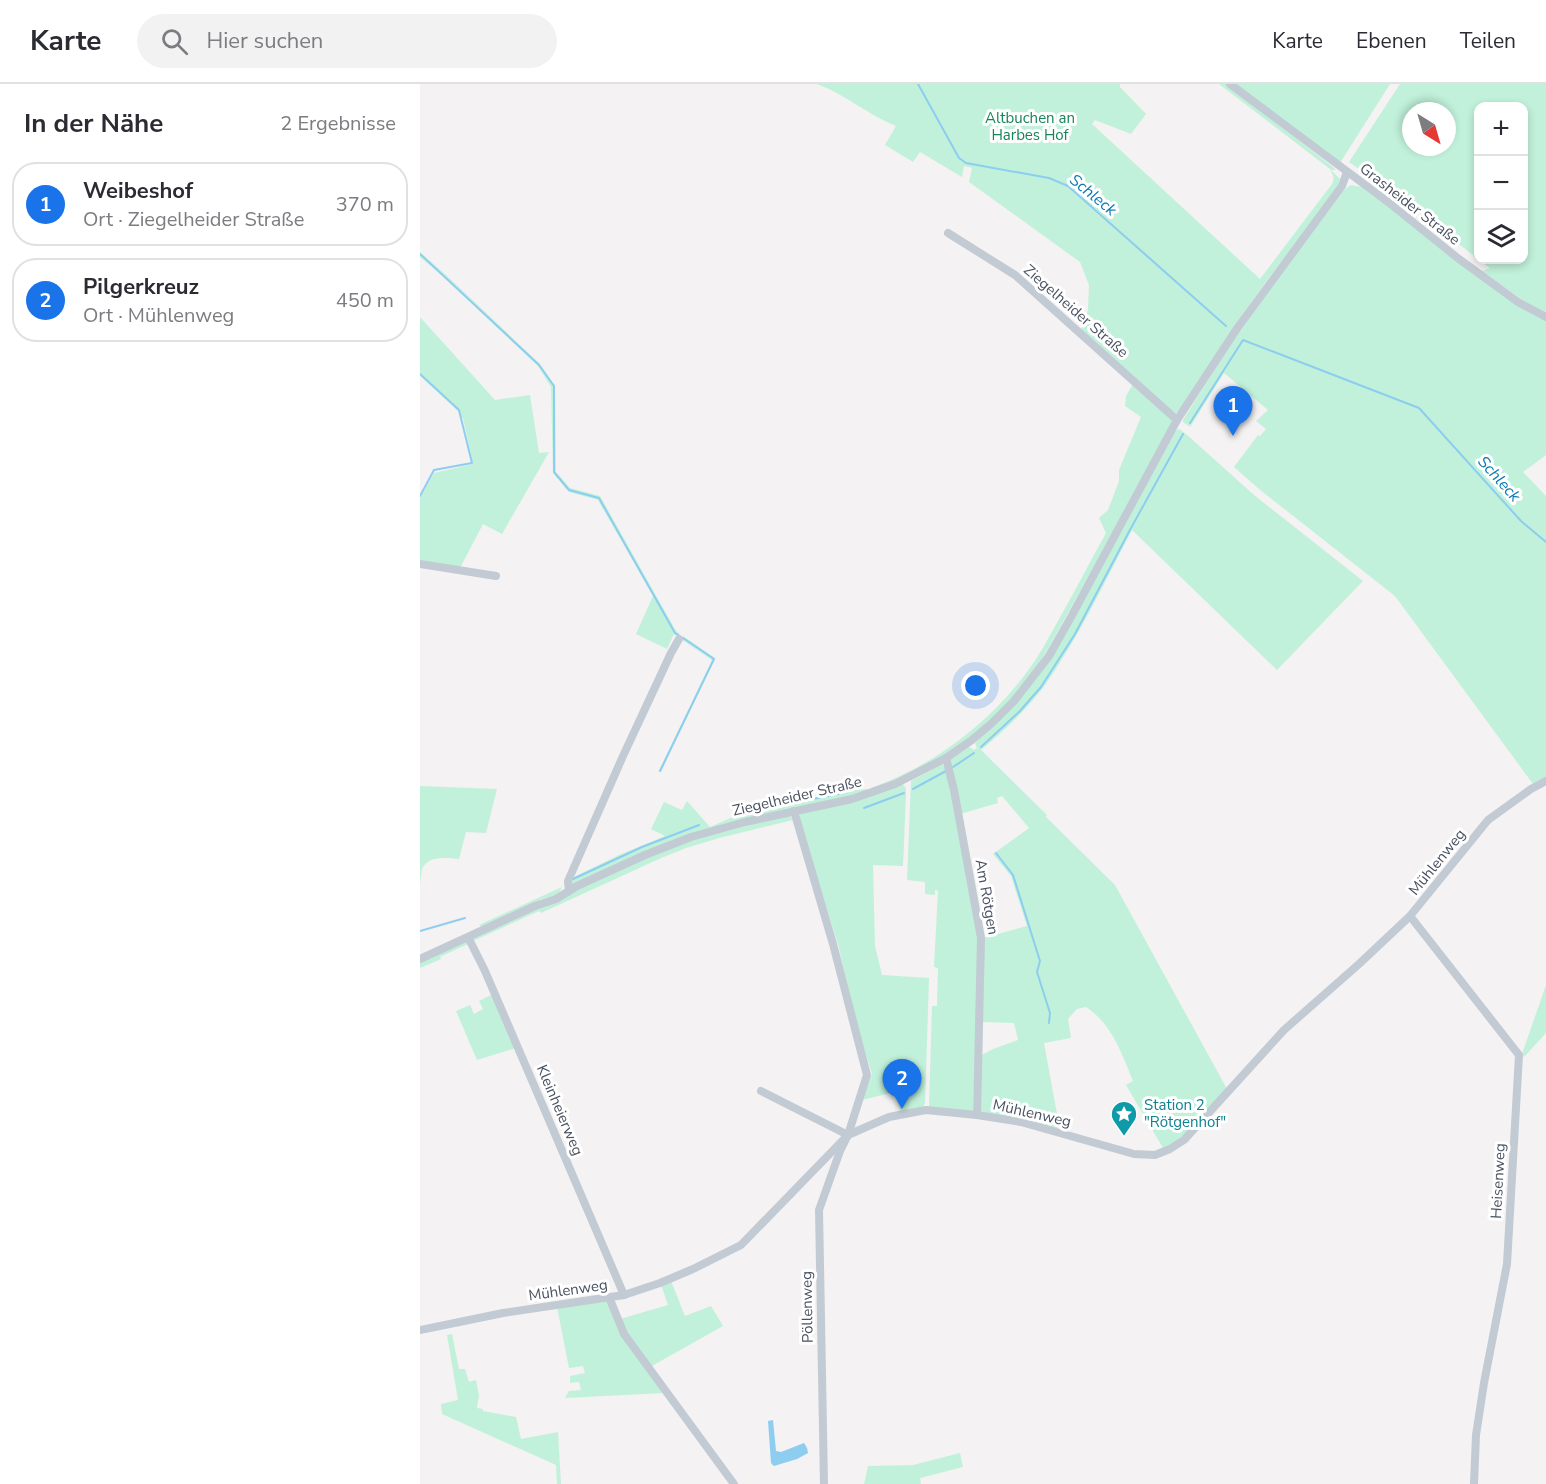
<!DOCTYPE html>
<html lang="de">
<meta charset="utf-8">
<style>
body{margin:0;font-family:"Nunito Sans",sans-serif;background:#f2f2f3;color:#2b2b33}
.controls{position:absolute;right:18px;top:18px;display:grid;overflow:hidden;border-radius:12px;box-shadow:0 3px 9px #0003}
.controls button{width:54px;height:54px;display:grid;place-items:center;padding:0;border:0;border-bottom:2px solid #e1e1e2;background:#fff;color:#2b2b33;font:30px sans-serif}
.compass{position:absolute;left:982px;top:18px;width:54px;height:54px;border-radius:50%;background:#fff;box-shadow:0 3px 9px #0003;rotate:143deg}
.you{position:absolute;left:556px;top:602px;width:21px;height:21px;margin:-15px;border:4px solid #fff;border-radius:50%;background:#1a73e8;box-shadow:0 0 0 9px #1a73e833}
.badge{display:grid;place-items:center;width:39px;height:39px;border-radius:50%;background:#1a73e8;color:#fff;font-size:20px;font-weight:700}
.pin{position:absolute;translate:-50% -50px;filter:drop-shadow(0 2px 3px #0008)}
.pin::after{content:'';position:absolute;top:32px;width:21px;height:18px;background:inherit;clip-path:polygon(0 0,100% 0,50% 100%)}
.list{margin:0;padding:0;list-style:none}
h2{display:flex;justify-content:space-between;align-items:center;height:78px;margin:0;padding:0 24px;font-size:26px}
h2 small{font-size:20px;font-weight:400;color:#7c7c81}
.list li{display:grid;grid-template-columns:39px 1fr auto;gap:18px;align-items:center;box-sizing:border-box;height:84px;margin:0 12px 12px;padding:0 12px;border:2px solid #e1e1e2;border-radius:24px}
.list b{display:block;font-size:22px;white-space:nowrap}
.list p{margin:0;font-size:20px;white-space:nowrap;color:#7c7c81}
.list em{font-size:20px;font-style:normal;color:#7c7c81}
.icon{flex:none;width:33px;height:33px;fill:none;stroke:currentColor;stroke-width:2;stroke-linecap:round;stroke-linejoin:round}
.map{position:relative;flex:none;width:1126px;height:1400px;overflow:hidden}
header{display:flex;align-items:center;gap:36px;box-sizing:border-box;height:84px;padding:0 30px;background:#fff;border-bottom:2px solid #e1e1e2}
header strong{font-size:28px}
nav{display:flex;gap:33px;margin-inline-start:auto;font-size:21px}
.search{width:420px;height:54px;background:#f2f2f3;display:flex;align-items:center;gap:15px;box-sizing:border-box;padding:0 21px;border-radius:33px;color:#7c7c81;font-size:22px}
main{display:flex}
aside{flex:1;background:#fff}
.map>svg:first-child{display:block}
</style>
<header>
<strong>Karte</strong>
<div class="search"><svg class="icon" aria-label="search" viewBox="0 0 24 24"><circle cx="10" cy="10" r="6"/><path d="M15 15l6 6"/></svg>Hier suchen</div>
<nav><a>Karte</a><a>Ebenen</a><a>Teilen</a></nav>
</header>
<main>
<aside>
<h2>In der Nähe<small>2 Ergebnisse</small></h2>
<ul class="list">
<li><span class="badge">1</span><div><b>Weibeshof</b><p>Ort · Ziegelheider Straße</p></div><em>370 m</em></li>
<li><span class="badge">2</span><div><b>Pilgerkreuz</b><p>Ort · Mühlenweg</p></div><em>450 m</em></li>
</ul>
</aside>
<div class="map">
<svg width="1126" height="1400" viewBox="0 0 1126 1400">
<rect width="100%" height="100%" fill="#f4f2f2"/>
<g fill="#c1f1da" fill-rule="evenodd">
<path d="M397 0H700V3L726 30 711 50 675 36 672 40 840 195 912 100C915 94 913 91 910 85L799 0H806L913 83 916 86H911L920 95 918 103 845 199 814 242 761 325 756 329 751 326 661 246 668 226 669 201 660 178 549 98 552 84 544 82 542 93 500 68 493 78 465 61 476 42C448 31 425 10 397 0Z"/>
<path d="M813 0H970L920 79Z"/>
<path d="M980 0H1126V230L1100 214 1062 187 1070 184 1059 176H1104V22H1058V175L975 110 929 78ZM991 27H1027V63H991Z"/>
<path d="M931 101 941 103 1126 236V371L1103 388 1126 412V694L1113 700 975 512 839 405 814 383 838 351 840 352 846 345 836 337 848 326 804 289 770 343 763 338V336L819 247 924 106Z"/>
<path d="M0 168 26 191 120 280 135 302 136 388 150 404 180 412 256 547 260 550 258 553 254 550 247 565 216 550 233 512 178 416 149 408 133 389 131 303 118 282 24 193 0 173Z"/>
<path d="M0 233 75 316 110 311 119 369 129 368 82 450 63 440 40 484 0 477V414L14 389 53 380 43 334H40L38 327 0 292Z"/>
<path d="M713 300 751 335 752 341 628 565C611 592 591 619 567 640 534 669 492 692 451 706V704C515 681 572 638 612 581 620 570 626 558 633 546 651 514 668 482 686 449L679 434 688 426 699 397V386L721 333 705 322 706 312Z"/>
<path d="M759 345 766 350 834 411 943 497 857 586 712 446C684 499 658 555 623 604 605 627 583 648 561 666L627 731 626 733 695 801 807 1005C789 1023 766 1056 743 1064L706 1001 713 997C702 970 692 940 666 923L657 925 648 935 651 954 624 959 639 1041 637 1045 561 1028 559 1025 560 972 573 965 598 956 594 939 561 938 563 854 607 842 591 792 573 770 609 744 582 712 577 714 578 719 540 730 529 676 549 663 554 666 557 664 555 659C584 632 610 604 632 571L755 347Z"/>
<path d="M263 552 295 574 241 688 239 687 292 576 261 555Z"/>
<path d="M522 680 527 685 559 851 553 1027 509 1023 512 922H517L518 884 514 883 518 807 515 806V811L505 810V798L487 796 491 697Z"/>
<path d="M483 700 486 705V711L483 782 453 781 455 862 462 891 509 894 505 1019 503 1023 480 1027 475 1008 442 1016 452 990 437 942 418 860 379 736 380 730Z"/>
<path d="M0 702 77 705 66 749 46 748 39 775C27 774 8 771 2 785 1 789 1 795 0 800Z"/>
<path d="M447 705 445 708 423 714 338 732 151 801 152 794 199 771 245 752 231 745 244 718 262 726 267 717 290 743 329 726 430 706Z"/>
<path d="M370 732 373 736 299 754 266 764 241 774 121 829 119 827 53 857 54 853 209 781 271 756 319 742Z"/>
<path d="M142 803 140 807 134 812 122 815 62 843 59 841Z"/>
<path d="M45 857 50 859 20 873 21 875 0 884V878Z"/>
<path d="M1126 901V949L1104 973 1102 970Z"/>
<path d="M73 910 96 964 57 976 36 927 50 921 54 930 63 925 59 917Z"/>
<path d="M251 1197 265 1232 291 1222 303 1242 230 1283 207 1250 200 1235 248 1221 241 1201Z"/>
<path d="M188 1216 244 1309 145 1314 149 1307 161 1306 159 1298 150 1299V1292L165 1289 163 1282 149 1284 137 1223Z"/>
<path d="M32 1250 39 1285H45L49 1298 56 1296 59 1311 57 1324 63 1325V1327L96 1333 101 1355 138 1348 141 1400H137L136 1381 22 1330 21 1320 38 1316 27 1251Z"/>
<path d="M540 1369 543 1383 500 1394 501 1400H444L448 1382 493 1381Z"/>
</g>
<path fill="#8dcdef" d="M353 1336 356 1367 361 1368 384 1359 387 1364 388 1369 377 1375 354 1382 351 1379 348 1337Z"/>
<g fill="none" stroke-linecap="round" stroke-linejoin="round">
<g stroke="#8dcdef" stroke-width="2">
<path d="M498 0 539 74 546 79 629 94 648 102 806 242"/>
<path d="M0 170 119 281 134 302V388L149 406 179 414 255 549 258 551"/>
<path d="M0 290 39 326 52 379 14 386 0 412"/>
<path d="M770 339 823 256 999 324 1101 437 1126 458"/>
<path d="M561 663 599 628 621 603 655 550 711 444 763 350"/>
<path d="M533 683 554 669"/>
<path d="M240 687 294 575 263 554"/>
<path d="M493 705 526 687"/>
<path d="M444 724 484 709"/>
<path d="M330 728 427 708"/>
<path d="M576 769 593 791 620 877 617 888 630 929 629 939"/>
<path d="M153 795 222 763 279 741"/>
<path d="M0 847 45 834"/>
</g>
<g stroke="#c2cad3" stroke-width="8">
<path d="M810 0 968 118 1039 175 1098 218 1126 233"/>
<path d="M528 149 595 191 757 336"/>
<path d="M0 480 76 492"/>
<path d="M526 674 534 706 561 854 557 1031"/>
<path d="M374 727 413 860 447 991 428 1051 420 1067 399 1126 404 1400"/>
<path d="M149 807 148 797 203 672 251 569 259 555"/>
<path d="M990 832 1099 971 1087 1180 1064 1299 1056 1351 1054 1400"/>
<path d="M48 853 65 887 204 1211"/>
<path d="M0 875 115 822 136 815 157 802 225 771 271 753 325 738 432 715 475 700 526 674 552 656 572 639 594 617 629 572 651 533 757 336 818 243 922 102 927 88"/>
<path d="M341 1007 428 1051"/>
<path d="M189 1213 204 1250 314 1400"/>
<path d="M0 1246 83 1229 204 1211 240 1199 273 1185 321 1161 428 1051 469 1033 506 1026 557 1031 601 1038 714 1070 735 1071 750 1065 764 1056 864 946 939 880 990 832 1068 736 1111 705 1126 697"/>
</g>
</g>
<defs>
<g id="sight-pin" transform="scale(1.35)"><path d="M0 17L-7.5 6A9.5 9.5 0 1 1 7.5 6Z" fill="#0f9aa8" stroke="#fff"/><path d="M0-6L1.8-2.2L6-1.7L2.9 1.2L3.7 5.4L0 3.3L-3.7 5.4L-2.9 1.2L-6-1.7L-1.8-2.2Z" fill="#fff"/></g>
</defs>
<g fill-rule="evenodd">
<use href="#sight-pin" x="704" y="1030"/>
</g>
<g text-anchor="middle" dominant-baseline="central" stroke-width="6" stroke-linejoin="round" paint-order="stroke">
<g font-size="15" fill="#16855c" stroke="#fff">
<text x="610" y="34">Altbuchen an<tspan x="610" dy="17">Harbes Hof</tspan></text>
</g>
<g font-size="15" fill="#495260" stroke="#fff">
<text transform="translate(990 120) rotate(38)">Grasheider Straße</text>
<text transform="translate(656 227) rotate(41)">Ziegelheider Straße</text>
<text transform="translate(377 712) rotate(-13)">Ziegelheider Straße</text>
<text transform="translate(1017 778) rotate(-51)">Mühlenweg</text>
<text transform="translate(567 813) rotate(80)">Am Rötgen</text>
<text transform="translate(140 1026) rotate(67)">Kleinheierweg</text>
<text transform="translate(612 1029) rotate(13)">Mühlenweg</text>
<text transform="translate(1078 1097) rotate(-87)">Heisenweg</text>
<text transform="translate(148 1206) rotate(-8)">Mühlenweg</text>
<text transform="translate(387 1223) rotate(-91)">Pöllenweg</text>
</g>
<g font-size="15" fill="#0d838f" stroke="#fff" text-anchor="start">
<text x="724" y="1021">Station 2<tspan x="724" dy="17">"Rötgenhof"</tspan></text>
</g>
<g font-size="16" font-style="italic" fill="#0979b3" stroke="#fff">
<text transform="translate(673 111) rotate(39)">Schleck</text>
<text transform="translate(1079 395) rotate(48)">Schleck</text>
</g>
</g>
</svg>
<div class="controls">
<button>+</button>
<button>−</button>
<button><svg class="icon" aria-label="layers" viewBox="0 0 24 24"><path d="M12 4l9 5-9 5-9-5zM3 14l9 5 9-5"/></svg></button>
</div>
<svg class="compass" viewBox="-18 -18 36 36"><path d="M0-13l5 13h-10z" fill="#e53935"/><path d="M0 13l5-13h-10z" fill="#7c7c81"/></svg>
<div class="you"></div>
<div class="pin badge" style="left:813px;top:352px">1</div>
<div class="pin badge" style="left:482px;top:1025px">2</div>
</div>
</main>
